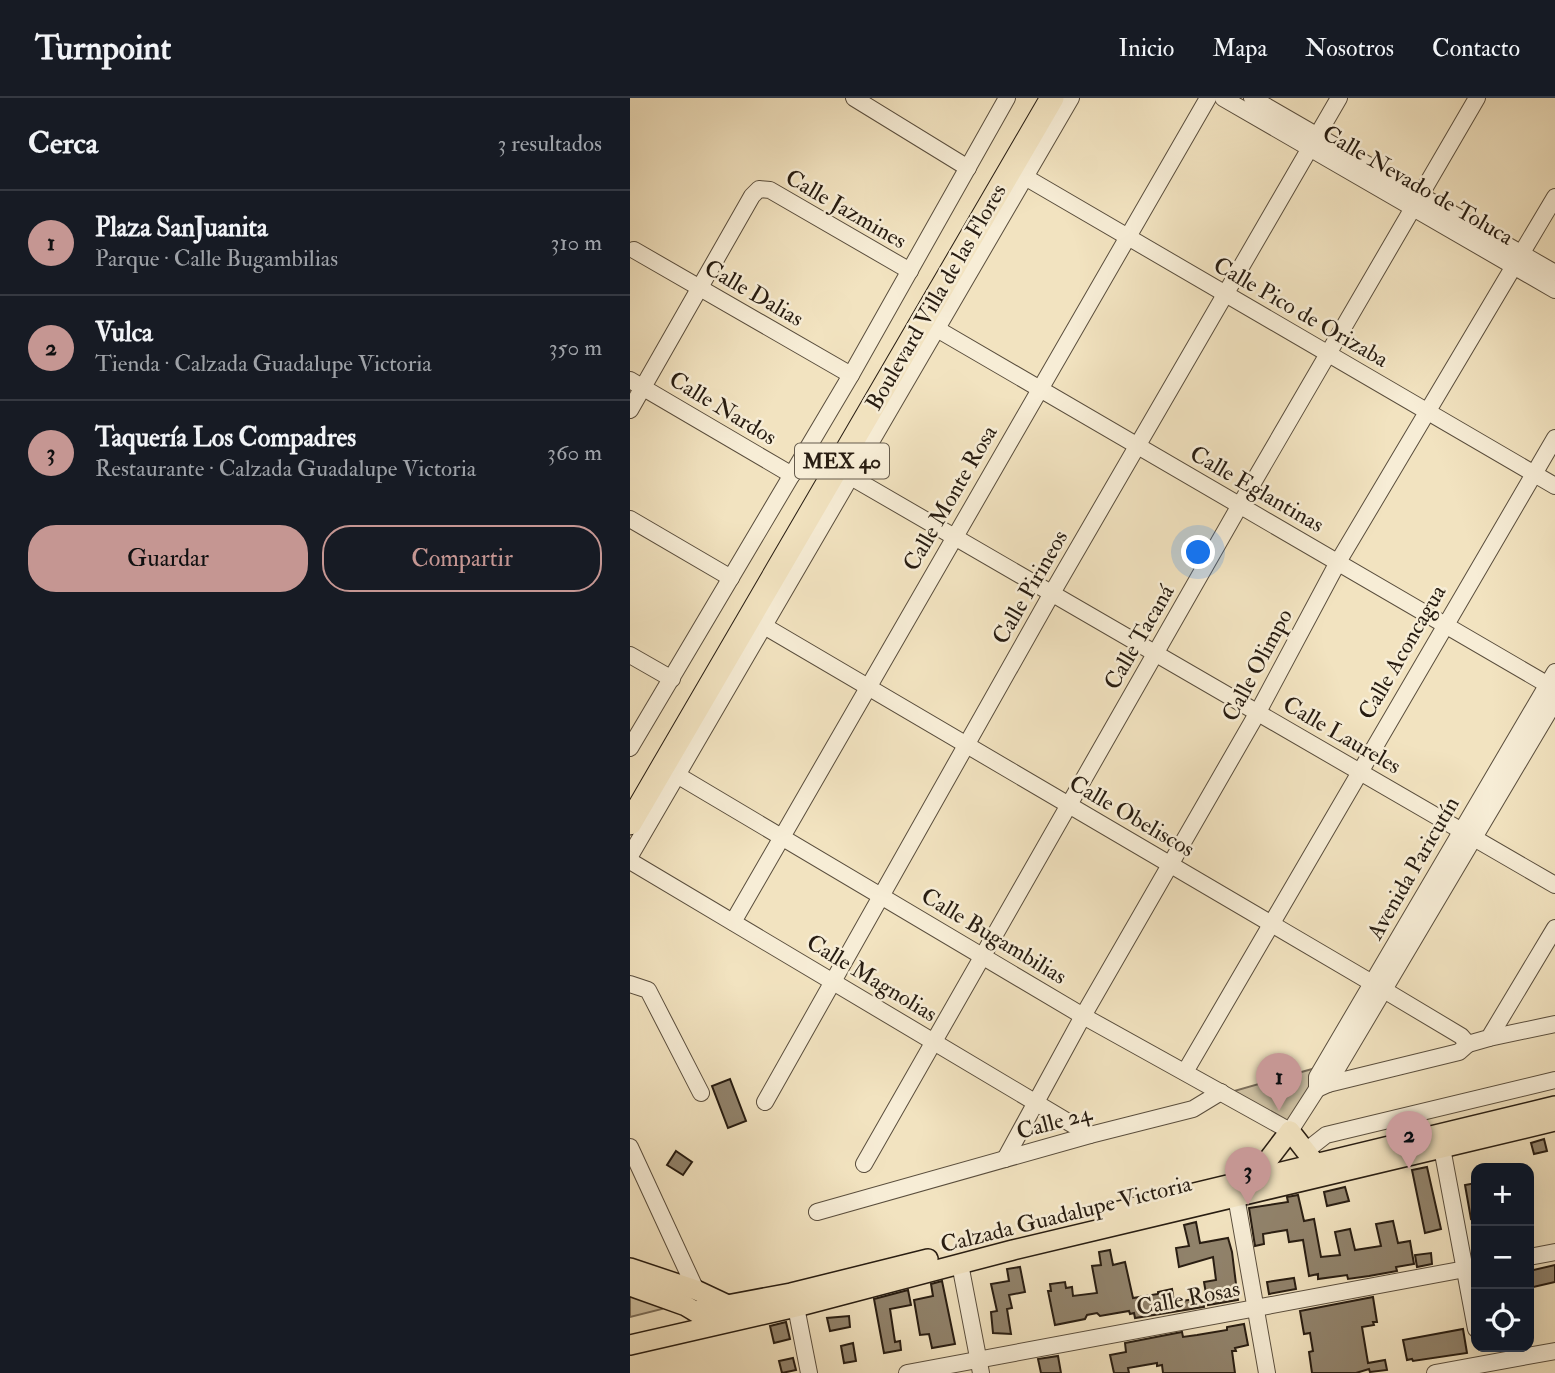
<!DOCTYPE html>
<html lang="es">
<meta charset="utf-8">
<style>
body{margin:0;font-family:"IM FELL Double Pica",serif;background:#242831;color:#f1f3f6}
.controls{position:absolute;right:21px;bottom:21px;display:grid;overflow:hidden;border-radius:14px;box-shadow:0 7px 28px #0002}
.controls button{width:63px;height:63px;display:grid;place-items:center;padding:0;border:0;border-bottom:2px solid #363941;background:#171b24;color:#f1f3f6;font:35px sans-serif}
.you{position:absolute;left:569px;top:455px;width:24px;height:24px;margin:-18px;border:5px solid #fff;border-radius:50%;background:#1a73e8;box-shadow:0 0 0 10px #1a73e833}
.badge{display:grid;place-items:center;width:46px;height:46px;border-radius:50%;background:#c59692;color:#111;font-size:23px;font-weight:700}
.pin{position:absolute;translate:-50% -58px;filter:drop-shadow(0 2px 4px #0008)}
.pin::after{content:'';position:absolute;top:37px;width:24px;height:21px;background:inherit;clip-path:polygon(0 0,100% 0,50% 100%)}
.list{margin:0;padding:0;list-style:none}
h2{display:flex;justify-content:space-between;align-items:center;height:91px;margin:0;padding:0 28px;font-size:30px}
h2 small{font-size:23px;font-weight:400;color:#9ea1a6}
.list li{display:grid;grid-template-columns:46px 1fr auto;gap:21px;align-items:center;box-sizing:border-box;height:105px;padding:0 28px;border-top:2px solid #363941}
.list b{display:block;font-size:26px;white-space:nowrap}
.list p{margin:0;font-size:23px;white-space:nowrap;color:#9ea1a6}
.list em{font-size:23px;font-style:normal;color:#9ea1a6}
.actions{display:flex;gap:14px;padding:21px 28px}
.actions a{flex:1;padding:16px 0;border:2px solid #c59692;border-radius:28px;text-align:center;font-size:24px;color:#c59692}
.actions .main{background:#c59692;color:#111}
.icon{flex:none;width:38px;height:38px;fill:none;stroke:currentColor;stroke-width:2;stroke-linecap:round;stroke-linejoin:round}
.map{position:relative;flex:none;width:925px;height:1275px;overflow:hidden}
header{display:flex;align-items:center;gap:42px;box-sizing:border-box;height:98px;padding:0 35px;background:#171b24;border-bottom:2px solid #363941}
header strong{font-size:33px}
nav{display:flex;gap:38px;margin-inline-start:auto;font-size:24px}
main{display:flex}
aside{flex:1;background:#171b24}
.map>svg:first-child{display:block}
</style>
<header>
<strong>Turnpoint</strong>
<nav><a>Inicio</a><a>Mapa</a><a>Nosotros</a><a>Contacto</a></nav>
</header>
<main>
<aside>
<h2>Cerca<small>3 resultados</small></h2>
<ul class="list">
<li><span class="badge">1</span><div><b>Plaza SanJuanita</b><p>Parque · Calle Bugambilias</p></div><em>310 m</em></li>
<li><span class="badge">2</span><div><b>Vulca</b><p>Tienda · Calzada Guadalupe Victoria</p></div><em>350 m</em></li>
<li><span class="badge">3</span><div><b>Taquería Los Compadres</b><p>Restaurante · Calzada Guadalupe Victoria</p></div><em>360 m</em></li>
</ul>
<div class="actions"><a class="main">Guardar</a><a>Compartir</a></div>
</aside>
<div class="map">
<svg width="925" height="1275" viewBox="0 0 925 1275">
<rect width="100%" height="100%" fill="#f2e3c0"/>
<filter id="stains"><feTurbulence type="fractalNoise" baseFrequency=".00286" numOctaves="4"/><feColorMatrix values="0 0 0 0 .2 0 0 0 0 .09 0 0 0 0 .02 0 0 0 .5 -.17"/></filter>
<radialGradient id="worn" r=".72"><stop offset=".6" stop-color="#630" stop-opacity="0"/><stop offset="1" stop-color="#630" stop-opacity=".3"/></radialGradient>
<g fill="#cfc1a2" stroke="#7b6e5a" stroke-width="2">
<path d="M689 969 660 1031 597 995Z"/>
<path d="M0 1188 36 1199 32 1211 0 1219Z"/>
</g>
<g fill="#91836c" stroke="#271c11" stroke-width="2">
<path d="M100 981 116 1023 98 1030 82 988Z"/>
<path d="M914 1041 917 1053 904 1056 901 1045Z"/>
<path d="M46 1053 62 1064 53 1077 37 1067Z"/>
<path d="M797 1069 811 1131 795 1135 782 1072Z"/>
<path d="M846 1085V1120L841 1121 835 1087Z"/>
<path d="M715 1089 719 1103 697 1108 694 1094Z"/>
<path d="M668 1097 674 1123 684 1121 691 1159 710 1157 705 1134 720 1131 725 1152 751 1148 746 1126 763 1123 768 1145 780 1143 784 1166 766 1169 767 1173 739 1178 718 1181 717 1177 688 1181V1176L679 1178 673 1142 659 1144 657 1132 633 1136 634 1146 625 1148 619 1110 658 1104 657 1099Z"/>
<path d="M566 1124 570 1145 598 1140 602 1154 608 1202 578 1207 574 1184 586 1182 583 1159 549 1169 546 1150 559 1148 554 1127Z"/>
<path d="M480 1152 483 1167 495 1164 503 1200 528 1196V1194L542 1191 544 1204 572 1200 574 1209 505 1220 504 1215 500 1216 499 1213 470 1218 467 1215 457 1217 455 1221 425 1227 418 1193H421L420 1186 435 1184 436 1190 442 1189 443 1198 467 1195 462 1168 471 1167 469 1154Z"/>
<path d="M801 1155 802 1166 787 1169 785 1157Z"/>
<path d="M925 1167V1184L899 1190V1173Z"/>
<path d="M390 1169 395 1194 379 1197 382 1210 377 1211 381 1236 363 1235 361 1214 367 1213 361 1186 379 1183 377 1171Z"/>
<path d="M664 1180 666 1191 639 1196 637 1184Z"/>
<path d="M312 1183 325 1246 302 1250 299 1236 290 1237 284 1202 303 1198 301 1186Z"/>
<path d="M278 1192 281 1207 260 1211 265 1244 270 1243 271 1252 254 1255 244 1201Z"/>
<path d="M743 1199 747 1224H743L744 1227 732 1229 738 1265 755 1262 757 1272 740 1274 739 1271 726 1275H682L679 1254 683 1253 680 1235 674 1236 670 1213Z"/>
<path d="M219 1218 220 1229 200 1233 197 1220Z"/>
<path d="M156 1224 160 1241 144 1245 140 1228Z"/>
<path d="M614 1226 618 1247 605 1250 606 1253H602L605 1275H533L532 1267 527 1268V1265L498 1270 499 1275H484L480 1257 496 1254 495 1245 552 1234 553 1239 567 1237 597 1232V1229Z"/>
<path d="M833 1231 837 1255 783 1263 782 1261 777 1262 773 1242Z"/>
<path d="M223 1245 226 1263 214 1265 211 1248Z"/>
<path d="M428 1258 431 1275H411L408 1261Z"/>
<path d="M163 1260 166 1272 152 1275 149 1263Z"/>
</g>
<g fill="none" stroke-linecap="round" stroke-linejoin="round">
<g stroke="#5a4e3d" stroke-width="18">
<g id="minor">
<path d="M224 0 338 70"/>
<path d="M593 0 925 192"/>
<path d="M622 0 925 175"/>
<path d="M395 79 925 388"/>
<path d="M4 152 221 277"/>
<path d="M307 231 925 591"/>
<path d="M0 282 162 377"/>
<path d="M0 312 122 98 129 91 140 92 280 173"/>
<path d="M221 379 925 787"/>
<path d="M0 421 101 480"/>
<path d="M134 528 754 892 831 938 838 946 859 940 925 830"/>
<path d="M0 557 42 581"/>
<path d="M0 650 221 277 377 0"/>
<path d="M47 677 453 918 660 1033 687 991V979L925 574"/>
<path d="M0 758 441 0"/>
<path d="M0 763 460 1037"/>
<path d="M103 824 578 0"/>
<path d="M0 886 18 892 71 995"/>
<path d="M859 940 925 926"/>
<path d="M555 974 925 340"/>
<path d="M695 984 698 986 829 954 838 946"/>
<path d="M687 991 698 986 925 603"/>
<path d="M135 1004 422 495 709 0"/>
<path d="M682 1048 696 1037 925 982"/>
<path d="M0 1049 66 1192"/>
<path d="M812 1050 846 1231"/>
<path d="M375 1061 453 918 628 614 708 464 925 99"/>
<path d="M234 1066 610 407 847 0"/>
<path d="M604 1087 637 1275"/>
<path d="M187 1114 460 1037 563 1011 591 994"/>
<path d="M899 1159 925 1154"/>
<path d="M330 1166 351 1275"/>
<path d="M166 1209 179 1275"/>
<path d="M277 1275 846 1169"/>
<path d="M805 1275 925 1253"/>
</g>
</g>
<g stroke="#271c11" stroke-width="22">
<g id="major">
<path d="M660 1033 685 1065 688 1075"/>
<path d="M625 1079 660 1033"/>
<path d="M477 1116 925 1008"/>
<path d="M0 1170 66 1192 100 1208"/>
<path d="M0 1188 56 1208 76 1220"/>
<path d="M65 1213 161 1195 298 1161"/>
<path d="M0 1247 166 1209 383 1152 925 1023"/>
</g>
</g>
<g stroke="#271c11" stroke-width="25">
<path id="highway" d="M0 725 422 0"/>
</g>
<use href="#minor" stroke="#f7edd6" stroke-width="16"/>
<use href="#major" stroke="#f2e3c0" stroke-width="19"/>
<use href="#highway" stroke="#f2e3c0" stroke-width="23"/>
</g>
<g text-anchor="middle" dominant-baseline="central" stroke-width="5" stroke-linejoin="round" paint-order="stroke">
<rect fill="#f7edd6" stroke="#655b4c" stroke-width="2" x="165" y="345.5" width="94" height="35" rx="5"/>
<g font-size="21" font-weight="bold" fill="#271c11">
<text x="212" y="363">MEX 40</text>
</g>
<g font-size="23" fill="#271c11" stroke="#f7edd6">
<text transform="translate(788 87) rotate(30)">Calle Nevado de Toluca</text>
<text transform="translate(216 111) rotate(30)">Calle Jazmines</text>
<text transform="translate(124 195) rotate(30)">Calle Dalias</text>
<text transform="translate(306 199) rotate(-60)">Boulevard Villa de las Flores</text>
<text transform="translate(671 214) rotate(30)">Calle Pico de Orizaba</text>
<text transform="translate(93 310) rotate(31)">Calle Nardos</text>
<text transform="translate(627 391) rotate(30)">Calle Eglantinas</text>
<text transform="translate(320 400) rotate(-60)">Calle Monte Rosa</text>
<text transform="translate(400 489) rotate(-60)">Calle Pirineos</text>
<text transform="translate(509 539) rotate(-60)">Calle Tacaná</text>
<text transform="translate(772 554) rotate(-60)">Calle Aconcagua</text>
<text transform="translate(627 567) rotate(-62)">Calle Olimpo</text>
<text transform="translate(712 637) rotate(30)">Calle Laureles</text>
<text transform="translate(502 718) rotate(30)">Calle Obeliscos</text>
<text transform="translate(783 770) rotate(-60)">Avenida Paricutín</text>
<text transform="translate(364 838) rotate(31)">Calle Bugambilias</text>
<text transform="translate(242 880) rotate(31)">Calle Magnolias</text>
<text transform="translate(424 1024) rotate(-15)">Calle 24</text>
<text transform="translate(436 1116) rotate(-14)">Calzada Guadalupe Victoria</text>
<text transform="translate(558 1200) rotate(-11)">Calle Rosas</text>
</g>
</g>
<rect width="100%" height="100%" filter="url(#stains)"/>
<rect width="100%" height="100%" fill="url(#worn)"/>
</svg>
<div class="controls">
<button>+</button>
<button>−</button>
<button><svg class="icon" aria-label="locate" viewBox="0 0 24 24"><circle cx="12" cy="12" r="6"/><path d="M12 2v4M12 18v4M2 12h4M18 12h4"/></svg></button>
</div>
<div class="you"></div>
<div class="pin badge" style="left:649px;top:1013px">1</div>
<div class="pin badge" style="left:779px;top:1071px">2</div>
<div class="pin badge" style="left:618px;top:1107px">3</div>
</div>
</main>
